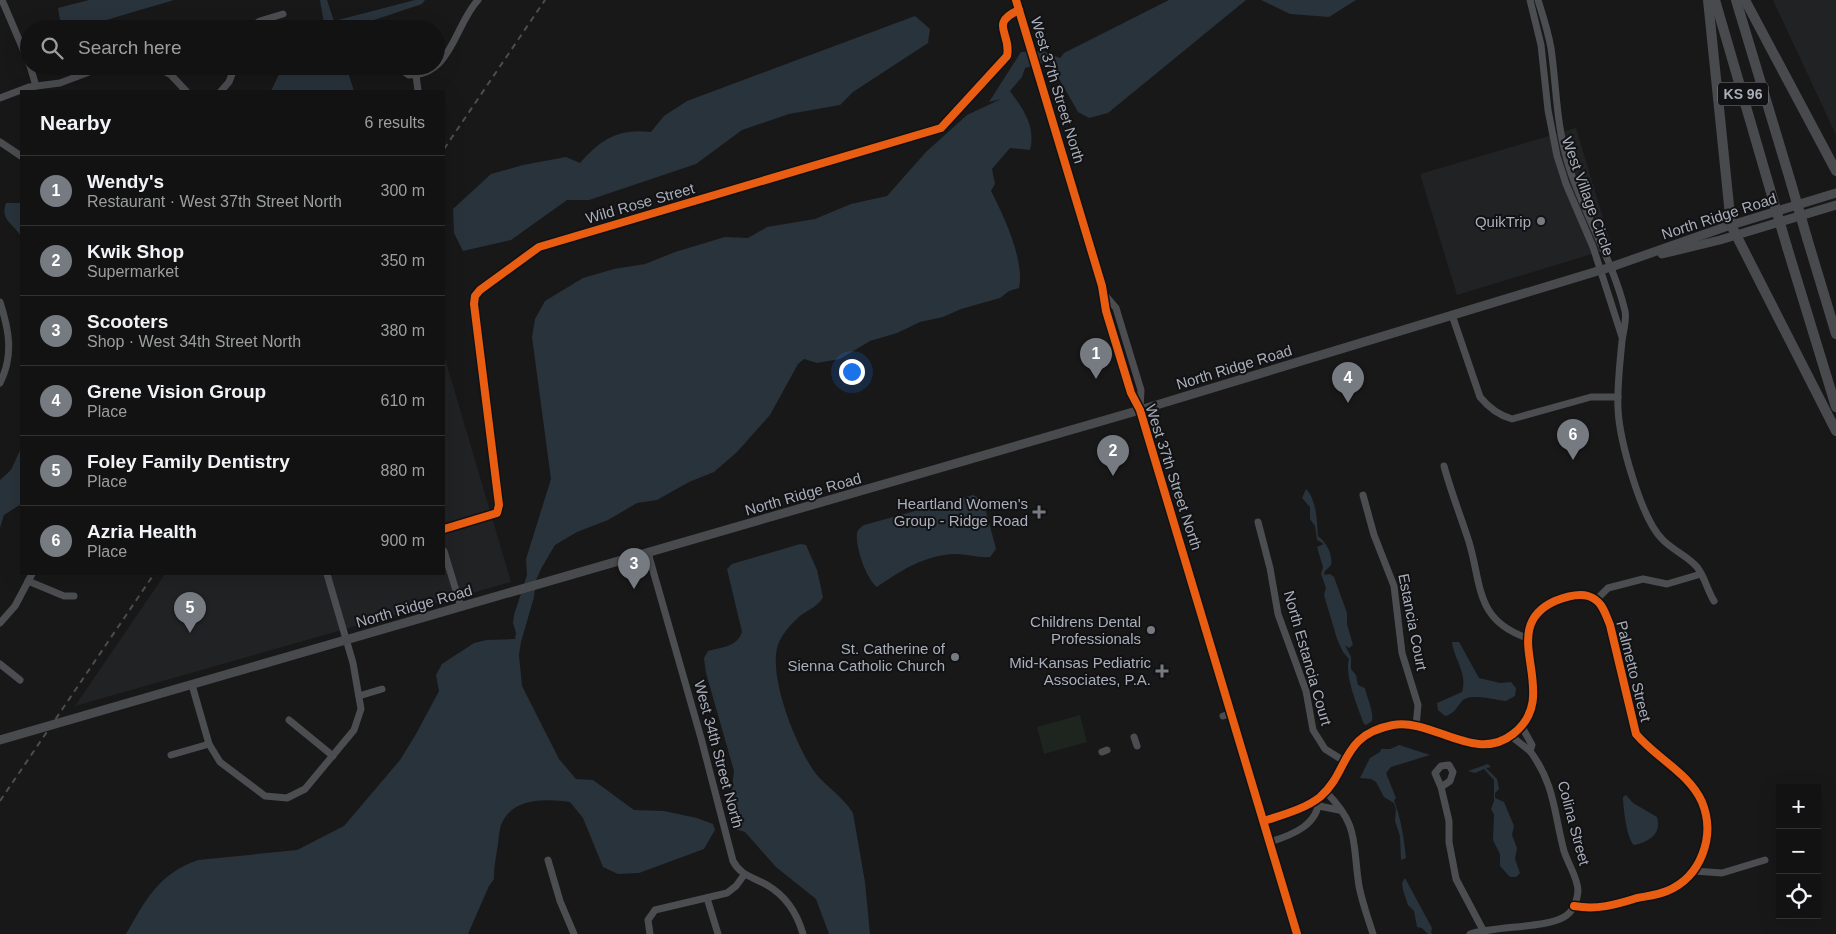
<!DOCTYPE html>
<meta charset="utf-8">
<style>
body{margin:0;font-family:Helvetica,sans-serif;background:#1f2020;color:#f1f3f6}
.controls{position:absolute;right:15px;bottom:15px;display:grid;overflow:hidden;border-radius:0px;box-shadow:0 5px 20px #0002}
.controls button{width:45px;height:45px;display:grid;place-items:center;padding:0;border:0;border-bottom:1px solid #313232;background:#121212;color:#f1f3f6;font:25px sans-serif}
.you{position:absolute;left:851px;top:371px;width:18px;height:18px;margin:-12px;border:4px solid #fff;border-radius:50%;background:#1a73e8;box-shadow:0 0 0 8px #1a73e833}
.badge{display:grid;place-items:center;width:32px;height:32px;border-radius:50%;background:#767a81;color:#fff;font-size:16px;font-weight:700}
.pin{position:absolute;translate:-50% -41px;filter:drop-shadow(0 1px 2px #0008)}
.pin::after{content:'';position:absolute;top:26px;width:18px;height:15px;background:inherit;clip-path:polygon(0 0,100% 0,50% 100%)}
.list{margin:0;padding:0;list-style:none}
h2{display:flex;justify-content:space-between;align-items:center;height:65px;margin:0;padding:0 20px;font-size:21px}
h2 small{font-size:16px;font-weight:400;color:#9c9e9f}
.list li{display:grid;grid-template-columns:32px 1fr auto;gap:15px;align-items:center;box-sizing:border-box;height:70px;padding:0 20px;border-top:1px solid #313232}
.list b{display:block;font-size:19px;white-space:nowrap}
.list p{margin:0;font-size:16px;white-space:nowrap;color:#9c9e9f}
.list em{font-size:16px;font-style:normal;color:#9c9e9f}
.icon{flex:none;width:28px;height:28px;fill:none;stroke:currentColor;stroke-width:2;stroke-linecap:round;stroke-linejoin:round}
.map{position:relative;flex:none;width:1836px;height:934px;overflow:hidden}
.search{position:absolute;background:#121212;box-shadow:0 5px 20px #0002;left:20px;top:20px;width:425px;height:55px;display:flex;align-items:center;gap:12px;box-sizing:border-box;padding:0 18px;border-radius:28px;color:#9c9e9f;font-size:19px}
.panel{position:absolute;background:#121212;box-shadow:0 5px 20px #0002;left:20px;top:90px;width:425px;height:485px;border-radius:0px}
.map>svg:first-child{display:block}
</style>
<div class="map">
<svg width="1836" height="934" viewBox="0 0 1836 934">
<rect width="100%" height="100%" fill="#181818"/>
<g fill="#212224">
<path d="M1773 0H1836V135Z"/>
<path d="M1576 128 1612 248 1457 295 1420 174Z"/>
<path d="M444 355 511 582 75 706 165 574H444Z"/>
</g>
<path fill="#1d251e" d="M1080 715 1087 742 1044 754 1037 727Z"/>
<g fill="#29333b">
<path d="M89 0H174L76 29H64L61 26 58 8Z"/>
<path d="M320 0H327L334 21 415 0H425L422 4 347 29H325Z"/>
<path d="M1169 0H1246L1108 113 1089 118 1078 112 1049 61 1025 68 1022 77 1010 91C1023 109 1036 126 1030 150L1010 148 992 169 995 184 991 191C1004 216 1025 261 1019 288L1009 291 1000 298 961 309 943 317 920 322 897 333 870 341 840 359 817 363 804 359 798 364 770 415 737 452 714 472 689 482 657 500 637 503 608 520 577 532 555 545 542 567 536 580 534 597 521 642 519 655 522 686 559 759 576 779 593 780 634 810 664 811 697 818 713 824 715 830 704 849 639 873 618 874 603 867 583 818 570 802C546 799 512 797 501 825 499 831 499 838 498 844 496 857 494 867 494 879L489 886 468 934H126C146 900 158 874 198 860L297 850 344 826 400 760 416 734 439 691 436 675 442 664 474 643 487 640 515 639 516 633 513 623 514 615 527 575 526 559 551 479 532 337 535 319 545 301 583 278 614 269 645 264 675 252 725 237 748 238 767 227 815 219 851 204 887 196 926 152 967 115 1001 99 989 102 1021 52 1043 51 1060 58 1064 53Z"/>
<path d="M1261 0H1356L1329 17 1290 14Z"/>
<path d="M915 16 930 29 928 43 853 92 840 105 789 114 742 130 696 164 589 200H567L511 240 463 251 454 233 453 209 491 174 523 165 566 157 580 163C601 139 619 128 651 132L664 116 687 101Z"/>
<path d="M283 66H346L354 91H271Z"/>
<path d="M6 203H21V236C12 223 0 219 6 203Z"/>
<path d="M21 448V504L4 515 0 528V480L11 470Z"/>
<path d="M1306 489C1317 500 1317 522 1318 536 1326 542 1333 554 1331 565L1325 571 1324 575 1330 574 1334 577 1347 613V624L1353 645 1349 648 1345 645 1351 657V669L1356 675 1358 685 1365 688C1367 699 1374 711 1372 721L1366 725 1364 724C1358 708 1344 674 1349 659L1343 652 1337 639 1324 595 1326 588 1321 574 1323 567 1317 547 1324 544 1317 540 1315 526 1310 519V507L1302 498Z"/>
<path d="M973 495 983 500 996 549 990 557C978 558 967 554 955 554 925 555 902 570 877 587 867 580 855 547 857 534 857 530 861 527 864 525Z"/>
<path d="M800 544 806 545 817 570 823 597C818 607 809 609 800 616 793 622 784 632 780 640 764 669 797 749 816 774 828 788 843 797 853 813L865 882 870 934H829L816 899 776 867 745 832 735 829 729 816 734 771 706 673 704 658 708 651C722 647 737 647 742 632L727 569 732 564Z"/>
<path d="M1452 642H1459L1479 678 1500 683 1511 682 1516 688 1515 696 1506 701C1496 700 1470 693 1463 700 1457 706 1455 714 1445 716L1438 710 1437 703 1462 692C1468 674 1454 659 1452 642Z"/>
<path d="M1399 745 1430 755 1391 767 1386 773 1396 798 1394 800C1401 819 1404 838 1406 858L1401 860 1400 836 1395 821 1396 809 1394 803 1384 797 1376 782 1371 779 1360 778 1370 758 1380 752 1381 749H1390Z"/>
<path d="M1488 764 1491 767 1486 768 1497 779 1499 789 1495 793V798L1504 802 1514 826 1512 835 1517 848 1515 859 1520 873 1516 877H1510L1500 866V854L1493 840 1494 814 1491 809 1494 801V780L1484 769 1475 773 1468 771Z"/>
<path d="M1626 795 1633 803 1657 817C1662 834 1649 842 1634 845 1627 840 1623 807 1623 797Z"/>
<path d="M1405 878 1432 928 1431 933 1433 934H1428L1422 928 1417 927 1414 911 1408 905 1403 890 1402 883Z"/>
</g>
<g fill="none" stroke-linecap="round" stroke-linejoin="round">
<g stroke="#4b4d51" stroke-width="7">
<path d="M2 0 29 63"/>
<path d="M1016 0 1102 286 1106 311 1131 393 1140 410 1297 934"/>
<path d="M1530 0 1541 45 1548 110 1557 156 1566 184 1593 247 1622 337"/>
<path d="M1538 0C1543 16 1548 31 1551 48 1557 91 1556 127 1570 170 1586 218 1613 261 1625 311 1627 320 1623 332 1622 341 1620 363 1617 386 1618 408 1619 439 1641 518 1662 539 1672 550 1688 556 1697 567 1705 577 1707 590 1714 601"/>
<path d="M248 29 260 21 283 14"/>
<path d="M30 66 36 86"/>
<path d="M155 66 171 75 186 91"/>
<path d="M396 66 409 75C452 75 454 26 478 0"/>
<path d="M416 75 418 91"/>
<path d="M221 91 229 82 235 66"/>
<path d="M0 98 29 87 60 83 105 66"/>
<path d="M0 142 21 156"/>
<path d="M1105 295 1116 308 1126 341 1141 390 1140 409"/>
<path d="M0 302C9 330 14 355 0 383"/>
<path d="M1452 315 1480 397C1489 408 1498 415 1512 419L1591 397H1618"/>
<path d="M1444 466C1451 492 1461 517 1469 542 1482 585 1475 620 1527 638"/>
<path d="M1363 495 1374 535 1394 586 1402 653 1418 705 1416 726"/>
<path d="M1258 522 1270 568 1278 614 1306 691 1313 730 1325 749 1344 761"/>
<path d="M444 529 497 513 499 505 474 304 475 296 480 290 539 247 941 128 1007 56C1012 33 988 24 1019 10"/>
<path d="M444 551 461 607"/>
<path d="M648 553 701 738 733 861C741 876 753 877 767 885 786 896 797 913 803 934"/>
<path d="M28 581 64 596H74"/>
<path d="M1596 600 1608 588 1643 579 1667 584 1701 574"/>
<path d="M0 623 15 606 32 574"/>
<path d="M0 664 20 680"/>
<path d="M192 685 209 744 220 762 265 796 287 798 305 789 354 730 361 709 353 663 327 574"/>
<path d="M359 696 382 689"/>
<path d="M1223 716 1233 713"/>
<path d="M289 720 333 756"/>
<path d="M1511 736 1530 751 1532 745 1522 727"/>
<path d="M1134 737 1137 746"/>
<path d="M1102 752 1107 750"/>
<path d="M171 755 209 744"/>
<path d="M1441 787 1435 773 1441 766 1449 765 1453 772 1450 781 1441 787 1449 821V842L1456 879 1483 930"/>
<path d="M1325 791C1360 826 1352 841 1359 886 1362 902 1368 918 1373 934"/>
<path d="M1319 806 1339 810"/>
<path d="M1264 821C1282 815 1305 809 1320 797 1350 771 1340 735 1393 725 1433 718 1475 764 1513 734 1565 694 1493 629 1555 601 1565 597 1577 593 1588 596 1602 600 1605 613 1610 625L1636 734C1656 758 1689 773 1702 802 1716 836 1701 877 1667 891 1658 895 1647 896 1637 898 1615 905 1597 910 1574 906"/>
<path d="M1270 842C1292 835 1319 825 1319 798"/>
<path d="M548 860 560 901 574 934"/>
<path d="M1694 871 1722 873 1765 860"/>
<path d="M707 898 718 934"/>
<path d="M650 934 648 920 655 910 727 893 736 886 744 875"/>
<path d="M1470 934C1495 926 1546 928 1564 917 1573 912 1577 901 1578 891 1578 878 1568 864 1564 851 1554 814 1555 784 1530 751"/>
</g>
<g stroke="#494a4d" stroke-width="9">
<path d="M1662 254 1720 240 1836 205"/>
<path d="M0 740 1140 410 1611 267 1725 227 1836 193"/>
</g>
<g stroke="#494a4d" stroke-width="10">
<path d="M1708 0 1731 225 1836 431"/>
<path d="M1715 0 1770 189"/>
<path d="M1736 0 1791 183"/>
<path d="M1745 0 1836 171"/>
<path d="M1807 238 1836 334"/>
<path d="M1787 247 1836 407"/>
</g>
<g stroke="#4b4d50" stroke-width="2" stroke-dasharray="6 5" stroke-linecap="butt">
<path d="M444 149 545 0"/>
<path d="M0 801 154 574"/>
</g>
<g stroke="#494a4d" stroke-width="10">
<path d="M1791 183 1807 238"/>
<path d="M1770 189 1787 247"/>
</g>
<g stroke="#121214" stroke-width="11">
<g id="cycleway">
<path d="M1016 0 1102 286 1106 311 1131 393 1140 410 1297 934"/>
<path d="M444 529 497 513 499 505 474 304 475 296 480 290 539 247 941 128 1007 56C1012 33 988 24 1019 10"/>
<path d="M1264 821C1282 815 1305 809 1320 797 1350 771 1340 735 1393 725 1433 718 1475 764 1513 734 1565 694 1493 629 1555 601 1565 597 1577 593 1588 596 1602 600 1605 613 1610 625L1636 734C1656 758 1689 773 1702 802 1716 836 1701 877 1667 891 1658 895 1647 896 1637 898 1615 905 1597 910 1574 906"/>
</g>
</g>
<use href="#cycleway" stroke="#e95d12" stroke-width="8"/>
</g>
<g fill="#767a81" stroke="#121214" stroke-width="2">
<circle cx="1541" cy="221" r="5"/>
<path d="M1036.5 504.5h5v5h5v5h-5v5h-5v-5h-5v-5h5z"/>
<circle cx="1151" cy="630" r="5"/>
<circle cx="955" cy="657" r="5"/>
<path d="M1159.5 663.5h5v5h5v5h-5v5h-5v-5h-5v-5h5z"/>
</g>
<g text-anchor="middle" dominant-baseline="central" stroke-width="4" stroke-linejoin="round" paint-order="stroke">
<rect fill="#121214" stroke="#7b7f88" stroke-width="1" x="1718" y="82.5" width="50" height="23" rx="4"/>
<g font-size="14" font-weight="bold" fill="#a8aeba">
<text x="1743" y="94">KS 96</text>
</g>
<g font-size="15" fill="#a8aeba" stroke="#121214">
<text transform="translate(1058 90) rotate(73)">West 37th Street North</text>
<text transform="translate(1588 196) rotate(70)">West Village Circle</text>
<text transform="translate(640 203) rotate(-16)">Wild Rose Street</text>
<text transform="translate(1719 216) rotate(-18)">North Ridge Road</text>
<text transform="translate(1234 367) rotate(-17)">North Ridge Road</text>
<text transform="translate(1174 477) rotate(72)">West 37th Street North</text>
<text transform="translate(803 494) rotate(-16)">North Ridge Road</text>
<text transform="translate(414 606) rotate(-16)">North Ridge Road</text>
<text transform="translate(1413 622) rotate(79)">Estancia Court</text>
<text transform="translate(1308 658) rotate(74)">North Estancia Court</text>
<text transform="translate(1634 671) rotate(76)">Palmetto Street</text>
<text transform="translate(719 754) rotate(75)">West 34th Street North</text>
<text transform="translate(1574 823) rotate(75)">Colina Street</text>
</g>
<g font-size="15" fill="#a8aeba" stroke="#121214" text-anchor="end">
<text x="1531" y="221">QuikTrip</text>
<text x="1028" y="503">Heartland Women's<tspan x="1028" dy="17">Group - Ridge Road</tspan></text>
<text x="1141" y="621">Childrens Dental<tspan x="1141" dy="17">Professionals</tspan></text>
<text x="945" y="648">St. Catherine of<tspan x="945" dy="17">Sienna Catholic Church</tspan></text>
<text x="1151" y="662">Mid-Kansas Pediatric<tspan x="1151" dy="17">Associates, P.A.</tspan></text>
</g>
</g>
</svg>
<div class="controls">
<button>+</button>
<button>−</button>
<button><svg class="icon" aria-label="locate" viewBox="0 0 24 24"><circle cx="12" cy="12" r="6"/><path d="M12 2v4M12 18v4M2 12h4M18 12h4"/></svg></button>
</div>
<div class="you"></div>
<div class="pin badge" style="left:1096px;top:379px">1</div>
<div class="pin badge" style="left:1113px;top:476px">2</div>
<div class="pin badge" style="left:634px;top:589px">3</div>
<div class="pin badge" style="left:1348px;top:403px">4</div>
<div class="pin badge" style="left:190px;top:633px">5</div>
<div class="pin badge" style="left:1573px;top:460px">6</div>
<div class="search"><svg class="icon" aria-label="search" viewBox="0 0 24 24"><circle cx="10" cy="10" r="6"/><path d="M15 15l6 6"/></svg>Search here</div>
<section class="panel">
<h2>Nearby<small>6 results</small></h2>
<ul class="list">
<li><span class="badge">1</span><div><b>Wendy's</b><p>Restaurant · West 37th Street North</p></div><em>300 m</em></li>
<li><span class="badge">2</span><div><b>Kwik Shop</b><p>Supermarket</p></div><em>350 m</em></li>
<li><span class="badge">3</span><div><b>Scooters</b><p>Shop · West 34th Street North</p></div><em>380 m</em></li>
<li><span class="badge">4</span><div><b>Grene Vision Group</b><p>Place</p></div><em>610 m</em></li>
<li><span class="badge">5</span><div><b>Foley Family Dentistry</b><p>Place</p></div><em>880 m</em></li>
<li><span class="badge">6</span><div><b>Azria Health</b><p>Place</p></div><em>900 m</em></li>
</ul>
</section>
</div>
